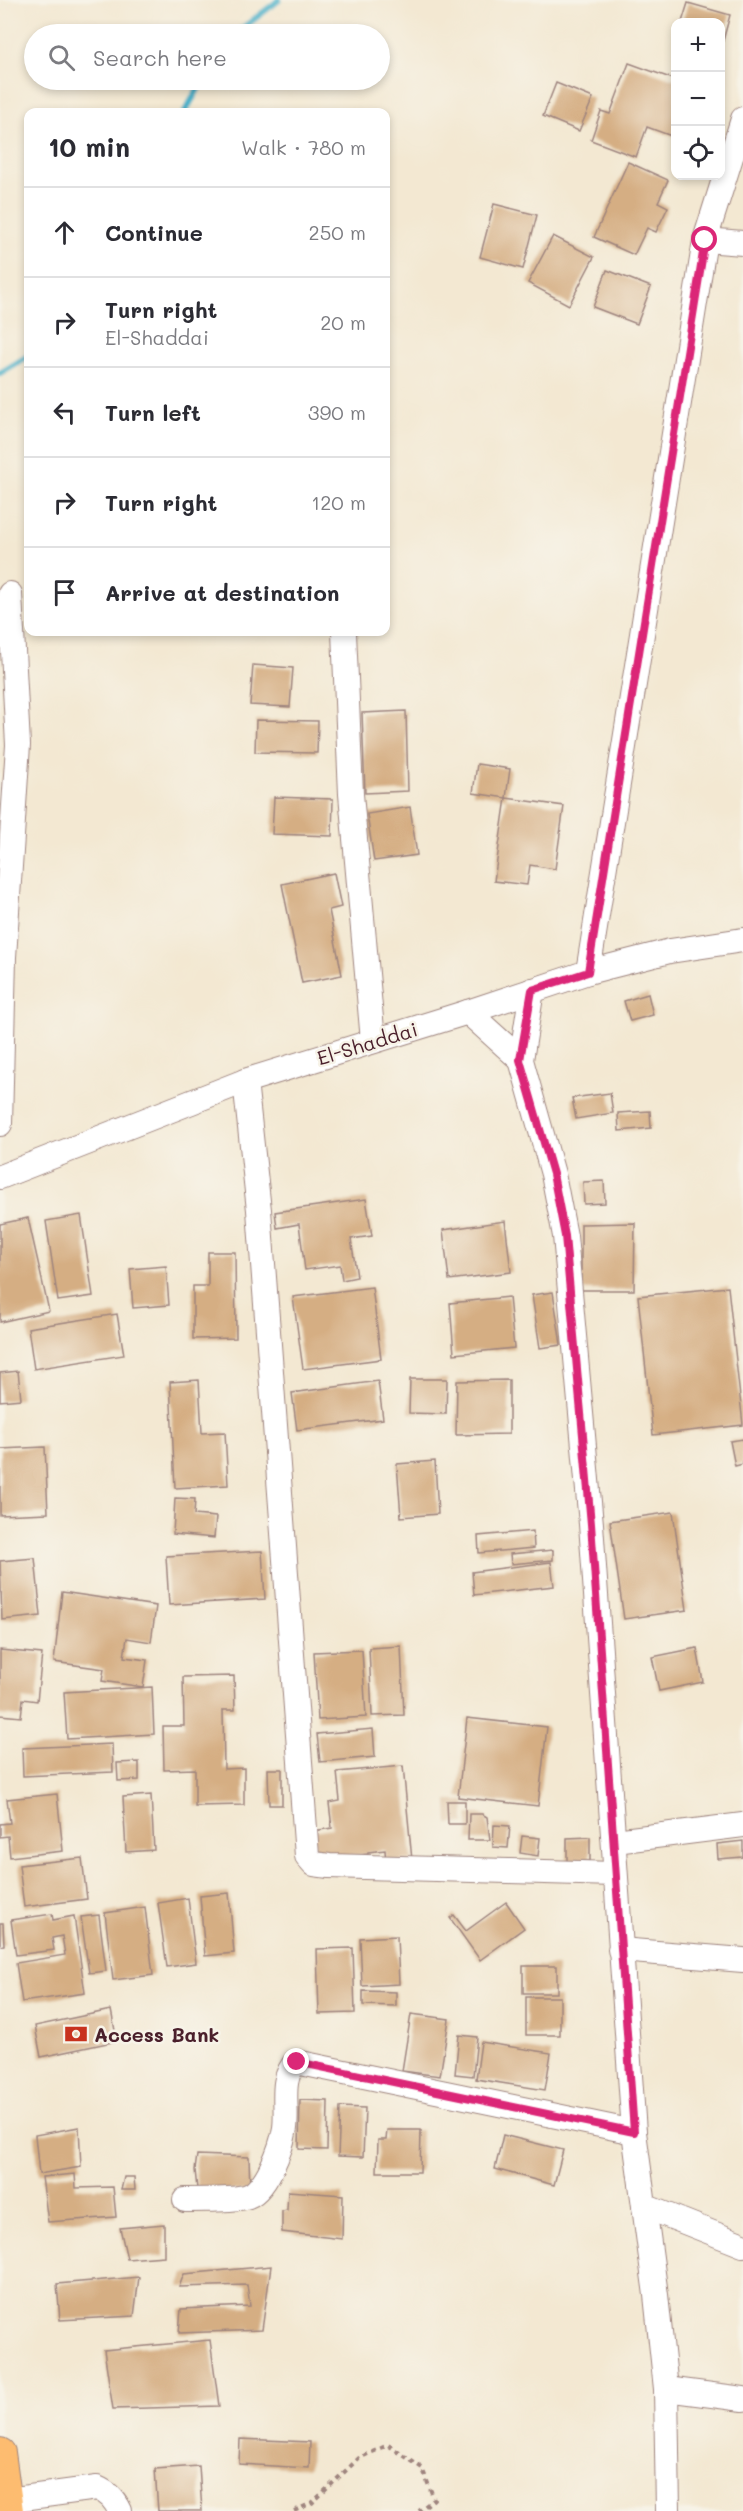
<!DOCTYPE html>
<meta charset="utf-8">
<style>
body{margin:0;font-family:Mali,sans-serif;background:#f2f2f3;color:#2b2b33}
.controls{position:absolute;right:18px;top:18px;display:grid;overflow:hidden;border-radius:12px;box-shadow:0 3px 9px #0003}
.controls button{width:54px;height:54px;display:grid;place-items:center;padding:0;border:0;border-bottom:2px solid #e1e1e2;background:#fff;color:#2b2b33;font:30px sans-serif}
.stop{position:absolute;width:18px;height:18px;margin:-14px;border:4px solid #db2777;border-radius:50%;background:#fff}
.stop.end{background:#db2777;border-color:#fff;box-shadow:0 2px 6px #0008}
.list{margin:0;padding:0;list-style:none}
h2{display:flex;justify-content:space-between;align-items:center;height:78px;margin:0;padding:0 24px;font-size:26px}
h2 small{font-size:20px;font-weight:400;color:#7c7c81}
.list li{display:grid;grid-template-columns:39px 1fr auto;gap:18px;align-items:center;box-sizing:border-box;height:90px;padding:0 24px;border-top:2px solid #e1e1e2}
.list b{display:block;font-size:22px;white-space:nowrap}
.list p{margin:0;font-size:20px;white-space:nowrap;color:#7c7c81}
.list em{font-size:20px;font-style:normal;color:#7c7c81}
.icon{flex:none;width:33px;height:33px;fill:none;stroke:currentColor;stroke-width:2;stroke-linecap:round;stroke-linejoin:round}
.map{position:relative;flex:none;width:743px;height:2511px;overflow:hidden}
.search{position:absolute;background:#fff;box-shadow:0 3px 9px #0003;left:24px;top:24px;width:366px;height:66px;display:flex;align-items:center;gap:15px;box-sizing:border-box;padding:0 21px;border-radius:33px;color:#7c7c81;font-size:22px}
.panel{position:absolute;background:#fff;box-shadow:0 3px 9px #0003;left:24px;top:108px;width:366px;height:528px;border-radius:12px}
.map>svg:first-child{display:block}
</style>
<div class="map">
<svg width="743" height="2511" viewBox="0 0 743 2511">
<rect width="100%" height="100%" fill="#f7f3e8"/>
<filter id="ink" filterUnits="userSpaceOnUse"><feTurbulence type="fractalNoise" baseFrequency=".0167" numOctaves="2"/><feDisplacementMap in="SourceGraphic" scale="12" xChannelSelector="R" yChannelSelector="G"/><feConvolveMatrix kernelMatrix="1 2 1 2 8 2 1 2 1" color-interpolation-filters="sRGB"/></filter>
<filter id="wash" filterUnits="userSpaceOnUse"><feTurbulence type="fractalNoise" baseFrequency=".008" numOctaves="4" result="noise"/><feDisplacementMap in="SourceGraphic" scale="24" xChannelSelector="R" yChannelSelector="G"/><feGaussianBlur stdDeviation="1.35" result="paint"/><feColorMatrix in="noise" values="0 0 0 0 0 0 0 0 0 0 0 0 0 0 0 0 0 1.4 0 .05"/><feComposite in="paint" operator="in"/></filter>
<g filter="url(#wash)">
<rect width="100%" height="100%" fill="#f3e8d2"/>
<g fill="none" stroke-linecap="round" stroke-linejoin="round">
<g stroke="#4ab1c9" stroke-width="6">
<path d="M235 34 279 0"/>
<path d="M185 112 203 80"/>
<path d="M0 373 28 356"/>
</g>
</g>
<g id="blocks">
<g fill="#d5ae83">
<path d="M688 3 730 15 721 48 720 22H682Z"/>
<path d="M629 63 676 80 674 137 647 127 636 157 591 140 601 111 610 114Z"/>
<path d="M556 83 593 98 579 131 543 116Z"/>
<path d="M628 162 668 180 658 202 668 207 656 232 647 228 634 255 594 237Z"/>
<path d="M494 204 537 215 523 269 480 257Z"/>
<path d="M553 236 594 257 569 305 528 283Z"/>
<path d="M607 270 651 287 637 324 593 307Z"/>
<path d="M253 665 293 668 290 707 250 705Z"/>
<path d="M406 711 408 791 365 793 362 713Z"/>
<path d="M256 720 318 721 317 753 255 752Z"/>
<path d="M477 764 510 769 506 798 473 793Z"/>
<path d="M274 797 333 799 332 836 272 834Z"/>
<path d="M506 798 564 806 555 869 530 865 527 885 494 881Z"/>
<path d="M410 807 417 855 374 861 367 814Z"/>
<path d="M334 873 341 907 329 910 342 975 302 983 282 884Z"/>
<path d="M648 994 653 1015 630 1021 624 1001Z"/>
<path d="M610 1093 613 1113 576 1119 572 1098Z"/>
<path d="M650 1111 651 1128 619 1131 618 1113Z"/>
<path d="M604 1181 605 1203 584 1204 583 1182Z"/>
<path d="M366 1199 372 1236 351 1239 357 1277 342 1280 340 1265 305 1270 299 1224 277 1228 275 1212Z"/>
<path d="M81 1215 93 1296 58 1301 46 1221Z"/>
<path d="M28 1218 49 1311 0 1322V1224Z"/>
<path d="M505 1221 511 1272 449 1280 443 1230Z"/>
<path d="M635 1223 634 1290H581V1224Z"/>
<path d="M208 1252H235L236 1338 193 1339V1286H208Z"/>
<path d="M166 1266 169 1305 133 1308 130 1269Z"/>
<path d="M372 1287 381 1359 303 1369 293 1297Z"/>
<path d="M728 1287 743 1425 653 1435 638 1296Z"/>
<path d="M553 1292 561 1345 540 1348 532 1295Z"/>
<path d="M509 1297 514 1348 454 1354 450 1303Z"/>
<path d="M117 1314 124 1355 34 1369 28 1328Z"/>
<path d="M18 1371 21 1399 0 1401V1373Z"/>
<path d="M410 1379H447L446 1414 409 1413Z"/>
<path d="M199 1380 202 1433 225 1432 228 1485 175 1488 170 1382Z"/>
<path d="M509 1380V1434L456 1435 457 1381Z"/>
<path d="M378 1381 383 1419 297 1430 292 1393Z"/>
<path d="M743 1439V1464L735 1466 730 1441Z"/>
<path d="M45 1447 48 1513 0 1515V1449Z"/>
<path d="M435 1461 438 1514 401 1517 397 1464Z"/>
<path d="M175 1498 195 1499 194 1515 216 1517 214 1538 173 1534Z"/>
<path d="M673 1512 687 1610 624 1619 610 1521Z"/>
<path d="M533 1531 534 1548 479 1553 478 1536Z"/>
<path d="M553 1550V1560L511 1564 510 1554Z"/>
<path d="M262 1551 265 1599 169 1605 166 1556Z"/>
<path d="M35 1558 41 1616 2 1620 0 1561Z"/>
<path d="M551 1562 554 1586 474 1595 472 1572Z"/>
<path d="M62 1592 156 1606 151 1642 127 1638 124 1657 147 1660 143 1687 102 1681 104 1669 54 1662Z"/>
<path d="M401 1646 404 1715 372 1716 369 1648Z"/>
<path d="M697 1648 703 1682 659 1691 652 1657Z"/>
<path d="M0 1650 42 1654 37 1701 23 1699 21 1717 0 1715Z"/>
<path d="M362 1650 366 1717 318 1720 314 1652Z"/>
<path d="M234 1676 235 1710H223L224 1769 244 1768V1805L195 1806V1769L164 1770 163 1726H184L183 1677Z"/>
<path d="M152 1687 154 1734 67 1739 64 1692Z"/>
<path d="M467 1718 547 1727 538 1806 458 1797Z"/>
<path d="M373 1729 375 1757 320 1762 317 1734Z"/>
<path d="M112 1744 113 1772 23 1776 22 1748Z"/>
<path d="M139 1762V1780L118 1781 117 1763Z"/>
<path d="M403 1766 412 1860 386 1862 385 1850 368 1852V1854L316 1860 313 1831 332 1828 329 1803 340 1801 337 1772Z"/>
<path d="M268 1769H282V1805H269Z"/>
<path d="M57 1794 63 1851 10 1857 8 1836 0 1837V1824L10 1823 7 1799Z"/>
<path d="M151 1795 154 1850 126 1852 123 1797Z"/>
<path d="M447 1801H465V1824H448Z"/>
<path d="M469 1814H482L487 1817 490 1840H468Z"/>
<path d="M494 1825 510 1826 508 1848 493 1847Z"/>
<path d="M522 1836 540 1838 538 1856 520 1853Z"/>
<path d="M590 1837V1861H567V1838Z"/>
<path d="M743 1841V1857L718 1859 717 1844Z"/>
<path d="M82 1858 87 1899 24 1907 19 1865Z"/>
<path d="M229 1893 234 1953 205 1956 200 1896Z"/>
<path d="M188 1898 196 1963 167 1967 158 1903Z"/>
<path d="M506 1902 524 1928 480 1960 450 1918 454 1915 466 1931Z"/>
<path d="M145 1907 153 1975 113 1980 105 1913Z"/>
<path d="M52 1914 53 1920 74 1916 85 1993 22 2002 16 1963 65 1955 62 1936 52 1938 54 1950 16 1955 11 1920Z"/>
<path d="M99 1915 106 1971 89 1973 81 1917Z"/>
<path d="M0 1923H3L4 1945 0 1946Z"/>
<path d="M397 1936 399 1984 362 1986 360 1938Z"/>
<path d="M353 1948 355 2013 319 2014 317 1949Z"/>
<rect x="523" y="1966" width="34" height="27"/>
<path d="M363 1991 396 1992V2006L363 2005Z"/>
<rect x="526" y="1997" width="34" height="38"/>
<path d="M111 2010 117 2041 41 2057 35 2026Z"/>
<path d="M411 2014 449 2019 440 2076 402 2071Z"/>
<path d="M459 2035 477 2037 473 2076 455 2074Z"/>
<path d="M481 2042 551 2053 545 2090 476 2079Z"/>
<path d="M300 2100 328 2101 327 2150 299 2149Z"/>
<path d="M340 2107 365 2108 363 2157 338 2156Z"/>
<path d="M79 2127 81 2167 39 2174 35 2135Z"/>
<path d="M387 2130H421L420 2172H377L378 2140H386Z"/>
<path d="M503 2135 563 2150 554 2185 495 2169Z"/>
<path d="M197 2155 249 2157 250 2191 197 2189 195 2170Z"/>
<path d="M75 2174 76 2188 113 2187 116 2217 48 2222 42 2177Z"/>
<path d="M124 2177H134L135 2190H121Z"/>
<path d="M288 2191 343 2195 342 2239 282 2232V2211L287 2210Z"/>
<path d="M164 2224V2256L127 2259 120 2228Z"/>
<path d="M271 2266 262 2330 179 2333 181 2309 250 2306 247 2285 179 2287 184 2274Z"/>
<path d="M139 2277 134 2316 60 2320 57 2284Z"/>
<path d="M210 2340 219 2406 113 2409 104 2350Z"/>
<path d="M240 2439 310 2442 309 2468 239 2464Z"/>
<path d="M199 2466 202 2511H158L155 2469Z"/>
</g>
</g>
</g>
<g filter="url(#ink)">
<use href="#blocks" fill-opacity="0" stroke="#9e847e" stroke-width="1.5"/>
<g fill="none" stroke-linecap="round" stroke-linejoin="round">
<g stroke="#9e847e" stroke-width="26">
<g id="minor">
<path d="M705 240 743 243"/>
<path d="M344 632 351 794 373 1041"/>
<path d="M588 972 705 240 743 119"/>
<path d="M532 990 521 1060 553 1174 565 1236 591 1524 634 2132 656 2295 666 2389 668 2511"/>
<path d="M468 1012 521 1060"/>
<path d="M245 1081 259 1210 307 1856 314 1864 329 1866 615 1874"/>
<path d="M0 1124 4 957 18 745 10 594"/>
<path d="M0 1177 245 1081 468 1012 588 972 670 951 743 940"/>
<path d="M615 1841 743 1825"/>
<path d="M620 1950 743 1960"/>
<path d="M185 2200C204 2199 227 2201 245 2197 266 2193 282 2146 285 2128 288 2106 279 2079 296 2062L634 2132"/>
<path d="M644 2206 743 2245"/>
<path d="M666 2389 743 2399"/>
<path d="M0 2501 97 2488C109 2493 115 2500 120 2511"/>
</g>
</g>
<g stroke="#9e847e" stroke-width="32">
<path id="major" d="M0 2453 8 2511"/>
</g>
<path stroke="#9e847e" stroke-width="4" stroke-dasharray="4.5 4.5" stroke-linecap="butt" d="M294 2511 312 2503 359 2458 388 2445 422 2468 434 2499 419 2511"/>
<use href="#minor" stroke="#fff" stroke-width="24"/>
<use href="#major" stroke="#fdbc70" stroke-width="30"/>
</g>
</g>
<g fill="none" stroke-linecap="round" stroke-linejoin="round" filter="url(#ink)">
<path stroke="#db2777" stroke-width="8" d="M297 2062 634 2132 591 1524 565 1236 553 1174 520 1060 532 990 588 972 705 240"/>
</g>
<defs>
<g id="bank-bare" transform="scale(1.8)"><path d="M-6-4H6V4H-6ZM0-2.3a2.3 2.3 0 1 0 0 4.6a2.3 2.3 0 1 0 0-4.6Z" fill="#c8321e" stroke="#f7f3e8" stroke-width="2.5" paint-order="stroke"/></g>
</defs>
<g fill-rule="evenodd">
<use href="#bank-bare" x="76" y="2034"/>
</g>
<g text-anchor="middle" dominant-baseline="central" stroke-width="5" stroke-linejoin="round" paint-order="stroke">
<g font-size="20" fill="#4a1f2b" stroke="#f7f3e8">
<text transform="translate(367 1043) rotate(-17)">El-Shaddai</text>
</g>
<g font-size="20" font-weight="bold" fill="#4a1f2b" stroke="#f7f3e8" text-anchor="start">
<text x="94" y="2034">Access Bank</text>
</g>
</g>
</svg>
<div class="controls">
<button>+</button>
<button>−</button>
<button><svg class="icon" aria-label="locate" viewBox="0 0 24 24"><circle cx="12" cy="12" r="6"/><path d="M12 2v4M12 18v4M2 12h4M18 12h4"/></svg></button>
</div>
<div class="stop" style="left:705px;top:240px"></div>
<div class="stop end" style="left:297px;top:2062px"></div>
<div class="search"><svg class="icon" aria-label="search" viewBox="0 0 24 24"><circle cx="10" cy="10" r="6"/><path d="M15 15l6 6"/></svg>Search here</div>
<section class="panel">
<h2>10 min<small>Walk · 780 m</small></h2>
<ul class="list">
<li><svg class="icon" aria-label="ahead" viewBox="0 0 24 24"><path d="M12 20V5M6 11l6-6 6 6"/></svg><div><b>Continue</b></div><em>250 m</em></li>
<li><svg class="icon" aria-label="right" viewBox="0 0 24 24"><path d="M7 20v-9h11M14 6l5 5-5 5"/></svg><div><b>Turn right</b><p>El-Shaddai</p></div><em>20 m</em></li>
<li><svg class="icon" aria-label="left" viewBox="0 0 24 24"><path d="M17 20v-9H6M10 6l-5 5 5 5"/></svg><div><b>Turn left</b></div><em>390 m</em></li>
<li><svg class="icon" aria-label="right" viewBox="0 0 24 24"><path d="M7 20v-9h11M14 6l5 5-5 5"/></svg><div><b>Turn right</b></div><em>120 m</em></li>
<li><svg class="icon" aria-label="arrive" viewBox="0 0 24 24"><path d="M6 21V4h12l-3 4 3 4H6"/></svg><div><b>Arrive at destination</b></div></li>
</ul>
</section>
</div>
